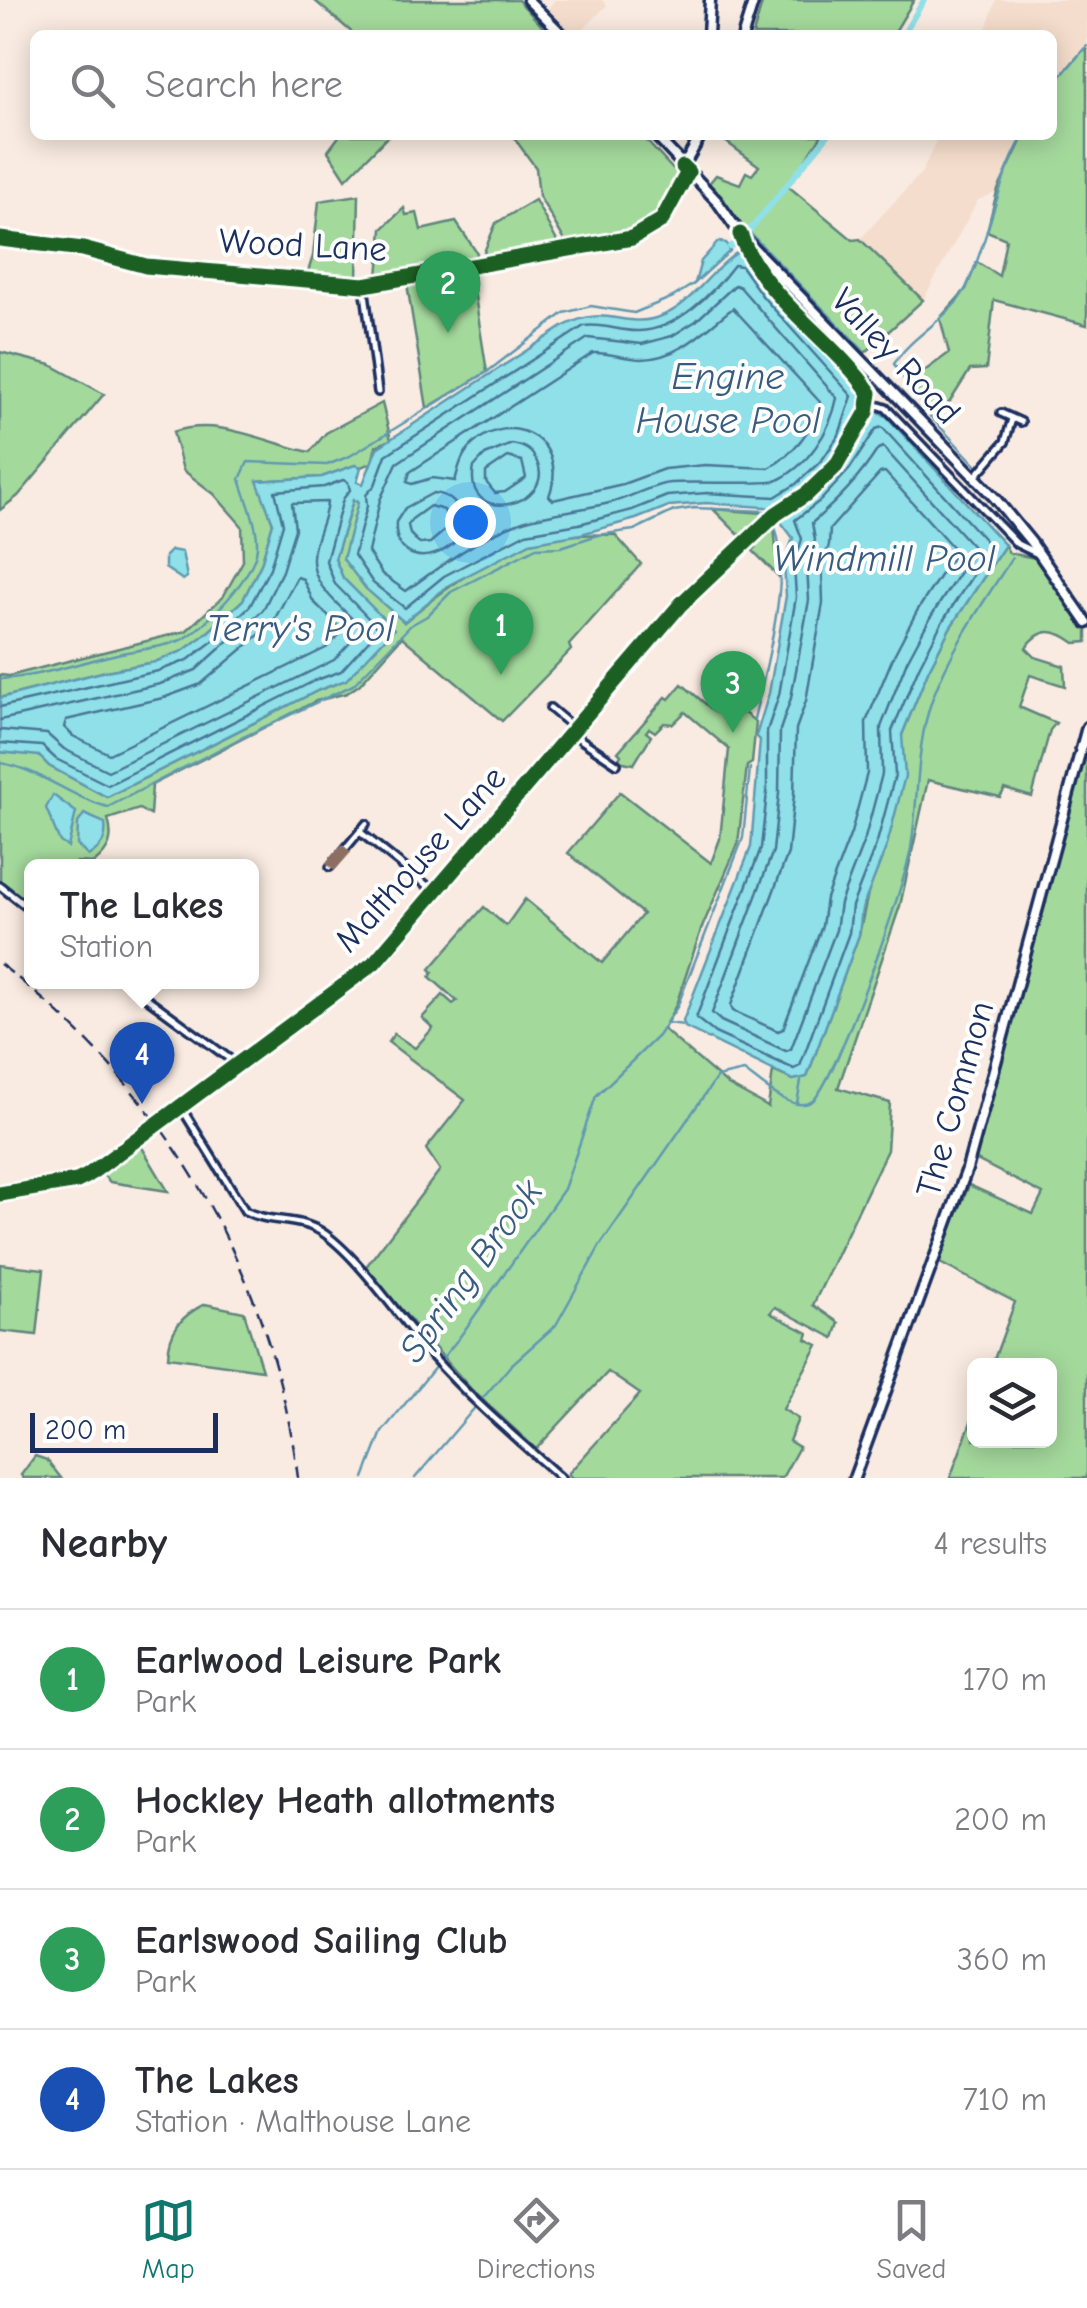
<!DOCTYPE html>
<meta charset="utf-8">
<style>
body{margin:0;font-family:"Comic Neue",sans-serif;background:#f7f7f7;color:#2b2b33}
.controls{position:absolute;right:30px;bottom:30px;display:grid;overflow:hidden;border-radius:15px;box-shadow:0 5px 25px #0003}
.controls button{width:90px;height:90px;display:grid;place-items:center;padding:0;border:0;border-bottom:2px solid #e1e1e2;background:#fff;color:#2b2b33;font:50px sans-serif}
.scale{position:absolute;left:30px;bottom:25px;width:188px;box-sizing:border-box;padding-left:10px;border:5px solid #1b2f5e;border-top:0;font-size:28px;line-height:35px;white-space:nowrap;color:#1b2f5e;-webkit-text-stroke:8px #fff;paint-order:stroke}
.you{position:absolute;left:470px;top:522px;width:35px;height:35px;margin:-25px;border:8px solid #fff;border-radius:50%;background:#1a73e8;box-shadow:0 0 0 15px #1a73e833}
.badge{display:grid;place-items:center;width:65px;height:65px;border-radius:50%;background:#0f766e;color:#fff;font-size:32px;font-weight:700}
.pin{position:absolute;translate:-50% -82px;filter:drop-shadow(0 2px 5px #0008)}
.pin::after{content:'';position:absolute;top:52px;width:35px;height:30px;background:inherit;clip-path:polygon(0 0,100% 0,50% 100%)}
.popup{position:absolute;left:24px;top:859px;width:235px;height:130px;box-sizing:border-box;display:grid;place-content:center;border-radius:15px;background:#fff;filter:drop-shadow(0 2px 8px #0005);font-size:32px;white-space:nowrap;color:#7c7c81}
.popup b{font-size:38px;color:#2b2b33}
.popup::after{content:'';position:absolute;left:50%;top:100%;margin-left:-20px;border:20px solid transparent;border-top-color:#fff}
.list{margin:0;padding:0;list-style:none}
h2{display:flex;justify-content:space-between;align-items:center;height:130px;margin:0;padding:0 40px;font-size:42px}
h2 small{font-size:32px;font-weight:400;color:#7c7c81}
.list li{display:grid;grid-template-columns:65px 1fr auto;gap:30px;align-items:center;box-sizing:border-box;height:140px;padding:0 40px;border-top:2px solid #e1e1e2}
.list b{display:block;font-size:38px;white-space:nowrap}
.list p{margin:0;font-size:32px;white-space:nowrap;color:#7c7c81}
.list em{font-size:32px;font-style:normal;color:#7c7c81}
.icon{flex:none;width:55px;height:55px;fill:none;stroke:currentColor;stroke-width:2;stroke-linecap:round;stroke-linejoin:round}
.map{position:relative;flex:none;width:1087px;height:1478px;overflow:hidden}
.search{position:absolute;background:#fff;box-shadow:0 5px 25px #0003;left:30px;right:30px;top:30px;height:110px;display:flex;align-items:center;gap:25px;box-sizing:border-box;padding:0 35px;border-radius:15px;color:#7c7c81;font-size:38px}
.sheet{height:690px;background:#fff}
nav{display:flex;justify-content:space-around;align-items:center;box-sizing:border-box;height:140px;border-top:2px solid #e1e1e2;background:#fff;font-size:28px;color:#7c7c81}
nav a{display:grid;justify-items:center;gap:5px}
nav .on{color:#0f766e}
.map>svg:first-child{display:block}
</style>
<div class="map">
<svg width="1087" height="1478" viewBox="0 0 1087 1478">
<rect width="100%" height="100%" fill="#f9ebe1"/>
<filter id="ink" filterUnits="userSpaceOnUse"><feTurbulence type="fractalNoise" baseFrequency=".01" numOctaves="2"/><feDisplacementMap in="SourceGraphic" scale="20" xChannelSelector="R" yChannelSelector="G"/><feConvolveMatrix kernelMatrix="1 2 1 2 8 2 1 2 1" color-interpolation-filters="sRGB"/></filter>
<g filter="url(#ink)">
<g fill="#f4ddcc">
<path d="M555 0H602L607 5 578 35H569L546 11Z"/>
<path d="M996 0H1087V46L1052 86V35H984Z"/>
<path d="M939 135H1024L997 192 978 200 923 300 860 239 922 172Z"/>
</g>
<g fill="#a4d99c" stroke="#60847d" stroke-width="2.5">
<path d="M314 0H518L550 35H355Z"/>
<path d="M763 0H914L893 35H753Z"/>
<path d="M1084 49 1087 50V325L994 300 986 369 970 370 949 403 930 416 908 383 949 353 940 318 966 289 977 262 999 276 1006 239 987 231 997 192 1024 135H1052V86Z"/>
<path d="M340 135H389L346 179 328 151Z"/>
<path d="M512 135H641L678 175C647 236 633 239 565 241L539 196 536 168Z"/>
<path d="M727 135H822L788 186 853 240 860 239 923 300 865 353 748 233 724 201 707 186 716 175 740 184 746 172 752 175 759 166 725 141Z"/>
<path d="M359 195 357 279 307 275 313 256 319 201Z"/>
<path d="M535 200 559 245 490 259 484 252 496 223Z"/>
<path d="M404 208 406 215 417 213 421 230 456 222 477 253 476 258 378 277 382 229Z"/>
<path d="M471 271 487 372 427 408 407 284Z"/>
<path d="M0 352 51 365 104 394 18 496 0 510Z"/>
<path d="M382 403 391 440 376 446 372 463 361 467 355 465 322 477 258 481 273 523 261 564 243 600 207 633 183 651 155 662 106 671 0 698V675L9 676 186 631 223 597 243 561 242 526 214 494 183 470 173 432C219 416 265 443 310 452L326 433Z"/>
<path d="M353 500 358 502 404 622C440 592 484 559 529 543 556 534 587 534 615 535L641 564 569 645 571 650 502 721 402 637 359 685 347 693 316 701 152 785 150 815 139 809 108 819C114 839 110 850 94 863L77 862 74 866H32V907L0 882V752L39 755 49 766 107 797 319 690 346 680 343 578 335 559Z"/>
<path d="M713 509 764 513 768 516 743 539Z"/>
<path d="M774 523 778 576 753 551 756 547 753 544Z"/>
<path d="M1005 545 1009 553 1035 558 1087 630V642L1075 643C1056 629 1041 626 1026 648L1035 657 1064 666 1065 686 1030 675 1019 707 1056 723 1050 730 1032 797 1005 789 1000 797 928 780 900 906 838 1088 890 1103 887 1150 813 1305 839 1323 834 1338 775 1307 770 1313 808 1333 806 1339 818 1345 783 1409 798 1419 789 1441 799 1447 782 1478H572L568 1474 640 1394 608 1372 536 1449 472 1390 365 1268 440 1170 426 1149 465 1100 388 1042 394 1034 415 1048 433 1028 422 1018 443 995 453 1004 457 1001 430 977 433 972 430 969 484 907 506 926 525 899 602 963 643 914 568 853 620 792 711 863 720 839 729 749 685 712 673 724 664 723 655 732 649 728 646 732 651 736 634 764 618 761 621 755 618 752 666 697 669 699 682 684 715 712 727 700 756 722 752 763 747 766 738 844 701 930 676 1005 663 1029 728 1085 768 1107 773 1071 793 1080 807 1077 859 935 902 735 928 671 950 628Z"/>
<path d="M1087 743V1478H950L974 1414V1440H1050V1366L992 1365 1015 1302 938 1262 969 1185 1033 1214 1043 1194 975 1159Z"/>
<path d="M140 1144 168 1191 110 1182 101 1173Z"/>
<path d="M0 1264 44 1269 37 1335 0 1331Z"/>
<path d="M205 1304 244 1312 262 1370 168 1357C169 1330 182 1315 205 1304Z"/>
<path d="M35 1456 47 1460 61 1478H23L21 1475Z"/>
</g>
<g fill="#8fe0e8" stroke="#6199b1" stroke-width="2.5">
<path d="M718 242 726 243 730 251 695 283 701 261Z"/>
<path d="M738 252 744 254 771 291 865 394 848 440 829 466 802 492 777 508 706 503 669 506 636 519 581 534 530 543 449 585 404 622 366 589 343 559 358 502 353 500 335 559 343 578 394 629 346 680 319 690 107 797 49 766 39 756 0 752V698L106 671 155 662 183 651 207 633 243 600 261 564 273 523 257 481 322 477 355 465 361 467 357 482 363 484 377 448 564 326C608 302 625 332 664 315 694 302 711 269 738 252Z"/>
<path d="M876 410 887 417 1005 545 950 628 928 671 902 735 905 776 887 845 862 909 859 935 807 1077 793 1080 685 1027 683 1021 751 847 760 740 756 736 769 693 786 596 784 564 793 538 781 522V516C830 483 845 459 876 410Z"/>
<path d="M171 550 182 552 187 577 183 580 165 568V556Z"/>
<path d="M53 795 76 812 68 847 60 842 46 808Z"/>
<path d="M84 814 105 823C107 840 102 847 88 856L77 845 78 823Z"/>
</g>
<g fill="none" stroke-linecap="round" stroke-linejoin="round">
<g stroke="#497695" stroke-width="2.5">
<path d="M734 265 741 266 763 297 852 396 839 435 822 460 796 484 775 497 707 493 667 496 632 510 579 524 526 533 444 576 405 608 373 583 354 555 367 506 366 495 375 485 386 455 584 326C604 323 620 332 639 331 677 330 713 293 734 265Z"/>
<path d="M735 285 740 287 837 398C830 432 808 466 776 481 768 485 690 481 670 483 651 485 632 497 613 502 583 510 552 512 523 521 482 535 440 566 406 591L382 574 368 552 380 500 397 463 588 338 642 344 672 336 696 321Z"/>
<path d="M733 308 820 402C813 430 794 453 769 468L705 465 664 469 623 484 553 500 549 496C572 436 502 405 466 452 459 461 458 472 455 481L432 478 412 484 407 482 410 472 593 353C609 352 625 359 642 359 681 358 705 329 733 308Z"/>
<path d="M882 427 991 547 941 624 919 667 892 731 895 775 877 842 852 906 849 933 800 1066 794 1069 715 1033 696 1018 761 848 767 792V731L779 695 796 597 794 565 802 539 795 520 821 500 849 470 876 429Z"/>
<path d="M512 444C524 446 532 450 537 462 557 505 462 529 474 467L485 455Z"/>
<path d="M883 447 975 549 930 618 907 661 881 727 882 774 865 838 840 903 836 930 791 1049 786 1051 721 1021 712 1013 773 851 779 793 780 730 791 698 809 600 807 567 815 540 812 523C838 500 859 479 878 449Z"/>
<path d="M508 457 522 461 526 478 505 492 495 493 486 482V472Z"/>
<path d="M885 472 956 551 917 611 894 655 866 722 867 773 851 833 826 898 822 926 783 1029 778 1031 733 1011 731 1005 788 853 794 794 796 729 806 701 823 603 822 569 829 545 830 529 880 473Z"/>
<path d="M433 493C445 494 453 499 459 509 482 550 392 584 396 522L405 508Z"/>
<path d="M430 506 444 510 450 526 430 543 420 544 410 534 408 525 412 519Z"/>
<path d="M297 577 303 579 313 601 341 629 340 634 326 648 109 754 73 736 64 727 66 720 163 698 201 684 272 624Z"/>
<path d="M0 707 158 671 188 660 213 641 250 606 270 568 283 524 275 491 324 487 343 480 348 482 350 490 343 499 326 561 335 584 379 629 341 671 314 681 108 785 56 759 42 746 0 743"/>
<path d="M0 720 160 684 196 670 263 610 282 571 295 529 292 503 327 502C326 520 314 538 313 557 311 589 346 608 362 630L334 660 108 771 64 749 47 734 0 730"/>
</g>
<g stroke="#6199b1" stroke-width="2.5">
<path d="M1052 86 1087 46"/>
<path d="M749 232 863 350"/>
<path d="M734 234 737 242"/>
<path d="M976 465 930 416 894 364C912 334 952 318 967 286 990 236 996 183 1024 135"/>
<path d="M984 493 1017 534"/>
<path d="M0 679C41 677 81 662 121 653 141 649 162 648 181 640 206 628 256 574 257 546 258 524 246 500 240 479L248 462 327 465 350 456 487 372 564 313 591 306 634 313 673 297 695 283"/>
<path d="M0 763C40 769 69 797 108 807L235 741 353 685 411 625 427 616 451 592 536 548 561 547 598 535 634 530 674 511 694 508 765 511C801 546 764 674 754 719"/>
<path d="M668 1023 684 1025"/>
<path d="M797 1103 801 1081"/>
<path d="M364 1478 382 1432 459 1338 564 1189 596 1096 658 1036 677 1007 743 838 750 768"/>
<path d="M415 1478 511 1365 556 1325 601 1244 717 1077 744 1071C760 1082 791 1113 811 1102 833 1090 906 882 911 848 919 798 915 746 933 697 952 647 983 603 1012 558"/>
</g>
<g stroke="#8fe0e8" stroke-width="6">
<path d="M903 35 924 0"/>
<path d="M746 235 828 135"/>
<path d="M730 247 738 241"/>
</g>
<g stroke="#1b2f5e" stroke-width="12">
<g id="street">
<path d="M0 239 83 249 146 266 364 285 632 238 662 220 688 172"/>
<path d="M364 285 378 392"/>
<path d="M869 410 877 405 886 408 1017 544 1040 555"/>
<path d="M1001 413 1021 422"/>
<path d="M975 477 1005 442 1012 419"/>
<path d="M550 708 575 729"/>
<path d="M571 733 617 764"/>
<path d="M360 832 435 892"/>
<path d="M330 867 366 824"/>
<path d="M0 886 32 911"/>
<path d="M125 982 238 1065"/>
<path d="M181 1107 245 1211C270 1224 300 1216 325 1234 360 1259 403 1322 432 1356 471 1400 517 1439 561 1478"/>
<path d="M171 1115 374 963 681 604 776 514 808 493 836 466 867 412 870 393C832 339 763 300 740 235"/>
<path d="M0 1194 77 1181 143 1135"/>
</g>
</g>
<g stroke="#1b2f5e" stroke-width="15">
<g id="secondary">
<path d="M528 0 563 35"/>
<path d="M708 35 710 0"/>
<path d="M743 35 754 0"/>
<path d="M655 135 717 201 740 234 994 497 1031 542 1087 623"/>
<path d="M683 167 701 135"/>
<path d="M854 1478 967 1169 1087 727"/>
</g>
</g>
<use href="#street" stroke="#fff" stroke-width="5"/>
<use href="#secondary" stroke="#fff" stroke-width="8"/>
<path stroke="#1b2f5e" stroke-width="2.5" stroke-dasharray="15 8" stroke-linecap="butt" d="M0 964C165 1090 272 1271 298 1478"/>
<g stroke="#1b2f5e" stroke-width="12" stroke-linecap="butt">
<path id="street-bridge" d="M143 1135 171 1115"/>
</g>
<use href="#street-bridge" stroke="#fff" stroke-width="5"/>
<path stroke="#8d6e63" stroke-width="12" stroke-dasharray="25 12" stroke-linecap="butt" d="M330 867 347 848"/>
<g stroke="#fff" stroke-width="21">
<g id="cycleway">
<path d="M0 239 83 249 146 266 364 285 632 238 662 220 688 172 683 167"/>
<path d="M0 1194 77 1181 87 1176 374 963 681 604 776 514 808 493 836 466 867 412 870 393C832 338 763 299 740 234"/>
</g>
</g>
<use href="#cycleway" stroke="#1b5e20" stroke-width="15"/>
</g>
</g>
<g text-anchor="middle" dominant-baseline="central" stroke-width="8" stroke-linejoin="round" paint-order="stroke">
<g font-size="35" fill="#1b2f5e" stroke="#fff">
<text transform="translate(303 245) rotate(3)">Wood Lane</text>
<text transform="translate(896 356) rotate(47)">Valley Road</text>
<text transform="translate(420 859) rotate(-48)">Malthouse Lane</text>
<text transform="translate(955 1099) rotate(-74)">The Common</text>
</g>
<g font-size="38" font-style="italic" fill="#385b80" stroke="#fff">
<text x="728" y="377">Engine<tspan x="728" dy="44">House Pool</tspan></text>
<text x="884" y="559">Windmill Pool</text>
<text x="300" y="629">Terry's Pool</text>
<text transform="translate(471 1271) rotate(-54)">Spring Brook</text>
</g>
</g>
</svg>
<div class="controls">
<button><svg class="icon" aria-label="layers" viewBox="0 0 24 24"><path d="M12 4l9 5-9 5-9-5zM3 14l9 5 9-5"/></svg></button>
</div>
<div class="scale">200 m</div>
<div class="you"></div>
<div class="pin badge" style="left:501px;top:675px;background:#2e9e5b">1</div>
<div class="pin badge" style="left:448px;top:333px;background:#2e9e5b">2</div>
<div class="pin badge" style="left:733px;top:733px;background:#2e9e5b">3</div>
<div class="pin badge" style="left:142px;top:1104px;background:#1a4fb4">4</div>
<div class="popup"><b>The Lakes</b>Station</div>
<div class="search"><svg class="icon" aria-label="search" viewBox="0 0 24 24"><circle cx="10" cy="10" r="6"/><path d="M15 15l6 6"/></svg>Search here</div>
</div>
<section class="sheet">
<h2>Nearby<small>4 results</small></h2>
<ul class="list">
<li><span class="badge" style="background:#2e9e5b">1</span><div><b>Earlwood Leisure Park</b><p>Park</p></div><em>170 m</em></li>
<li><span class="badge" style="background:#2e9e5b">2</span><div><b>Hockley Heath allotments</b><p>Park</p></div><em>200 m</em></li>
<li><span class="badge" style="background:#2e9e5b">3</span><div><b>Earlswood Sailing Club</b><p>Park</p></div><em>360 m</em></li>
<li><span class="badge" style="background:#1a4fb4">4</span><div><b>The Lakes</b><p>Station · Malthouse Lane</p></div><em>710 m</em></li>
</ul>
</section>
<nav>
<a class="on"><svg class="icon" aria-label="map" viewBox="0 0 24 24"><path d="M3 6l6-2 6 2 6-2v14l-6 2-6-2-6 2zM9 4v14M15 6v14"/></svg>Map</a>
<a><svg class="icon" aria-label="directions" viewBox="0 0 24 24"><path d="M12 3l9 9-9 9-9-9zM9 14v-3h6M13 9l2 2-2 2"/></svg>Directions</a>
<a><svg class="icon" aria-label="saved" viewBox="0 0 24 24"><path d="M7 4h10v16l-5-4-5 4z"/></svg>Saved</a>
</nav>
